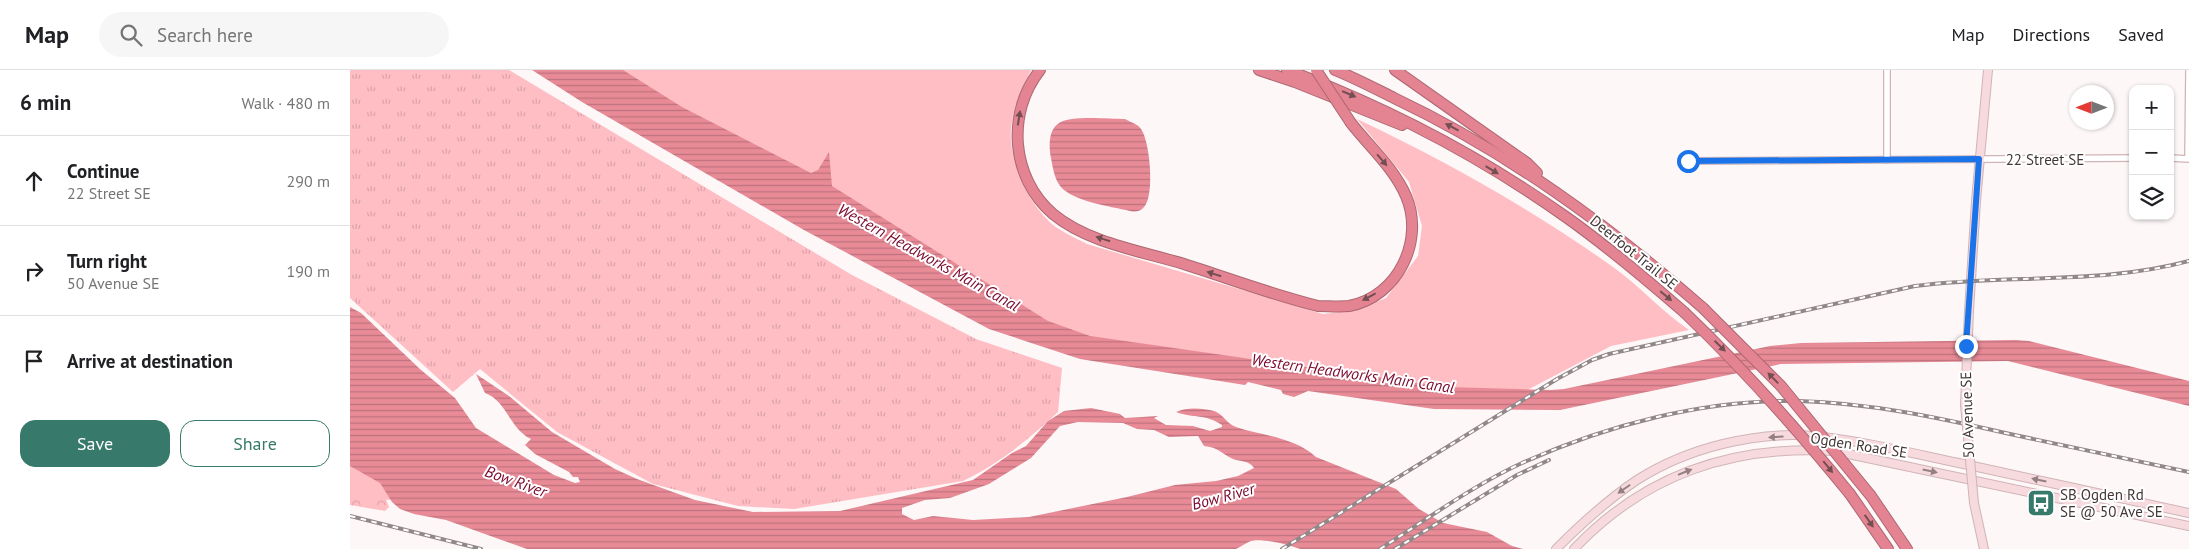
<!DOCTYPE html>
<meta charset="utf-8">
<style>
body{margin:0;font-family:"PT Sans",sans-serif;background:#f6f6f6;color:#202124}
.controls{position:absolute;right:15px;top:15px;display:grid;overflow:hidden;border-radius:10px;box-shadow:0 1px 4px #0004}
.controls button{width:45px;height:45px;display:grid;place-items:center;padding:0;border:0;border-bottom:1px solid #e0e0e0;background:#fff;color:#202124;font:25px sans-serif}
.compass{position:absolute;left:1719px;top:15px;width:45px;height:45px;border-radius:50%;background:#fff;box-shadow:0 1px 4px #0004;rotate:270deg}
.stop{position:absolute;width:15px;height:15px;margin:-11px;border:4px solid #1a73e8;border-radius:50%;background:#fff}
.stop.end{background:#1a73e8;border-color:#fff;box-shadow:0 1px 5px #0008}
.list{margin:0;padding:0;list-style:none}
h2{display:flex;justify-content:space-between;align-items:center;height:65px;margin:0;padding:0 20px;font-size:21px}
h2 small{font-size:16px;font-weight:400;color:#757577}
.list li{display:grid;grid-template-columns:32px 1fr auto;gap:15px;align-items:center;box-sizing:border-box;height:90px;padding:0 20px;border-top:1px solid #e0e0e0}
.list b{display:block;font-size:19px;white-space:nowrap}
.list p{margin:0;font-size:16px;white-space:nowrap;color:#757577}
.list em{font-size:16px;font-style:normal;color:#757577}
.actions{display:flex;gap:10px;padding:15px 20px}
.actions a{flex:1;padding:11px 0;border:1px solid #377a6b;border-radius:15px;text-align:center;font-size:18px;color:#377a6b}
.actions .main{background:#377a6b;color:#fff}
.icon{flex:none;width:28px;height:28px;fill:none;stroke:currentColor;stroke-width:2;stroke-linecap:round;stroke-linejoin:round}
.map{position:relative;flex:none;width:1839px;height:479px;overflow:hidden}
header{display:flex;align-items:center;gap:30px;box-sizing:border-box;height:70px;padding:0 25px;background:#fff;border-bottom:1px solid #e0e0e0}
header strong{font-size:24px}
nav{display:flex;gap:28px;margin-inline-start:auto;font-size:18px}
.search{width:350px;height:45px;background:#f6f6f6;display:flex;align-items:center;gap:12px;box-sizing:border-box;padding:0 18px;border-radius:28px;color:#757577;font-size:19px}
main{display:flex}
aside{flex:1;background:#fff}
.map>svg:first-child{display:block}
</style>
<header>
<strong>Map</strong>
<div class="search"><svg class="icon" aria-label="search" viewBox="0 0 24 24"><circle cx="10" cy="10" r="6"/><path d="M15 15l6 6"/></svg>Search here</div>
<nav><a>Map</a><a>Directions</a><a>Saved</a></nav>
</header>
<main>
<aside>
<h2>6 min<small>Walk · 480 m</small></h2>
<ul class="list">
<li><svg class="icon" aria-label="ahead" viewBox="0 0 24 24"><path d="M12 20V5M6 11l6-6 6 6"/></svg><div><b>Continue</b><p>22 Street SE</p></div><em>290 m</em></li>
<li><svg class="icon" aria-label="right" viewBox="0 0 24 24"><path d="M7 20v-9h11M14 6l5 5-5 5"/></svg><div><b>Turn right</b><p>50 Avenue SE</p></div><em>190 m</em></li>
<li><svg class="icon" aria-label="arrive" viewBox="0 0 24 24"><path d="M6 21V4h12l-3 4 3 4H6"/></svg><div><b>Arrive at destination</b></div></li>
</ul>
<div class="actions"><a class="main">Save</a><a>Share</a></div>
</aside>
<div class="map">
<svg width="1839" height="479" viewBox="0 0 1839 479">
<defs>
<pattern id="grass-tufts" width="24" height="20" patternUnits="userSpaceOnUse" patternTransform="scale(1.25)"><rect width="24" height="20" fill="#ffbdc4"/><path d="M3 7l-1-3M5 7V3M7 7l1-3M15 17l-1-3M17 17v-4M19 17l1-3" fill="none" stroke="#dca3a9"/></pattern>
<pattern id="forest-crowns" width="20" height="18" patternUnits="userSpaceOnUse" patternTransform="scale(1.25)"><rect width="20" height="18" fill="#ffbdc4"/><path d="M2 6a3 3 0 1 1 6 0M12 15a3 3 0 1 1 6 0" fill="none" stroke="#dca3a9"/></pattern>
<pattern id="water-rules" width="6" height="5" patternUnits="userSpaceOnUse" patternTransform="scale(1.25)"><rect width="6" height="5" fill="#e88b97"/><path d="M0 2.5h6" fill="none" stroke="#be727c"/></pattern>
</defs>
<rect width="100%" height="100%" fill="#fdf7f8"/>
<path fill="url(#grass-tufts)" d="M0 0H159L502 205 626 269 712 298 708 342C679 369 649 394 613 411L444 439 388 436 303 414 207 362 130 299 103 322 0 228Z"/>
<path fill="url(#forest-crowns)" d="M0 401 31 417 39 437 35 441 0 435Z"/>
<g fill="#ffbdc4">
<path d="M260 0H681C672 18 663 37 661 58 658 92 681 141 709 159 718 165 728 169 737 174L973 244 1006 240 1036 228 1068 186 1072 156 1059 112 1007 49C1096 91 1183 140 1263 197 1290 216 1311 241 1339 260L1261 276 1166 326 1073 321 716 266Z"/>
<path d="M0 363 53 430 0 429Z"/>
</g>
<g fill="url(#water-rules)" fill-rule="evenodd">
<path d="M182 0H273L332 37 461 103 468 100 479 82 482 116 698 251 740 266 1097 317 1201 320 1214 319 1420 276 1451 273 1666 270 1679 271 1839 311V336L1658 291 1431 294 1210 340 1084 339 958 321 944 327 933 324 931 320 898 312 895 315 730 289 639 259 454 160 232 32Z"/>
<path d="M775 49C780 52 788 54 791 59 800 71 805 126 794 137 790 142 785 142 780 141 759 136 731 133 714 120 705 113 703 99 701 88 699 77 698 60 709 53 720 45 760 49 775 49Z"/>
<path d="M0 237 11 243 71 300 105 328 126 358 204 405 225 413 230 412 228 407H223L219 402 185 384 175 375 181 369C159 358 157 331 135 323L126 304 159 326 202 362 265 399 287 409 345 430 403 442 490 441 623 410 662 383 676 376 698 351 714 341 741 338 770 344 775 348 808 346 804 348 816 355 843 356 860 361 872 357V355C854 343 845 349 826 342 836 337 853 338 864 341 873 344 877 354 886 357 913 366 944 367 966 387L1046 419 1069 439 1093 453 1137 462 1162 476 1173 479H950C940 475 912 468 901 471 896 473 890 477 886 479H177L96 450 64 444 50 439 42 432 30 413 0 396ZM728 352 773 353 787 359 804 360 819 367 848 366 854 376C868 377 872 384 883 389 891 392 899 390 904 398L888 406 866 411 825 415 777 427 679 447 623 450 583 446 564 450 552 444V438L575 430 600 428 639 414 681 388 710 356Z"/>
</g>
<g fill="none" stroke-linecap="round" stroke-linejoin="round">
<g stroke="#d0b4b6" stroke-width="8">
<g id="street">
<path d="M1820 88 1839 89"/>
<path d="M1838 88 1839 0"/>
<path d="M1537 90V0"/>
<path d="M1338 91 1783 88"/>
</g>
</g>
<g stroke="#d0b4b6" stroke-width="10">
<g id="secondary">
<path d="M1619 241 1626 131 1638 0"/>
<path d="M1624 433 1634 479"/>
<path d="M1206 479C1231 454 1257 430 1287 410 1337 378 1405 361 1464 366 1513 371 1561 383 1609 393 1686 410 1762 426 1839 443"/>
<path d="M1224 479C1295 404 1382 375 1484 381L1839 456"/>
</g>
</g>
<g stroke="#ac6872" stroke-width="12">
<g id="highway">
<path d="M690 0C656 43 661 108 703 144 738 173 791 181 834 194 878 208 923 225 968 236 978 236 989 237 999 236 1048 227 1075 170 1056 126 1044 98 1019 76 1001 53"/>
<path d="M909 0 945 12 1052 55"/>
<path d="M937 0C1036 37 1130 86 1216 147 1257 176 1296 209 1334 242"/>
<path d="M985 0C1005 8 1024 18 1044 28 1158 82 1258 155 1353 238"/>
<path d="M1045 0 1177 93 1187 103"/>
<path d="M1500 424 1538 479"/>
<path d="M1521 426 1557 479"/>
</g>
</g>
<use href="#street" stroke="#fff" stroke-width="5.5"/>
<use href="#secondary" stroke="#f7dade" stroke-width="8"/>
<use href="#highway" stroke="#e48391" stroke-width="10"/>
<g stroke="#928889" stroke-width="4">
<g id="rail">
<path d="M0 446 131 479"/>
<path d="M932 479 1207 309 1242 290 1259 284 1565 216C1655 204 1751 215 1839 191"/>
<path d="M1030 479C1076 450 1122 416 1172 393 1257 355 1355 329 1449 331 1521 333 1590 348 1660 364 1719 377 1779 389 1839 402"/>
<path d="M1045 479 1167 405 1199 390"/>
</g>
</g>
<use href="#rail" stroke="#fff" stroke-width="2" stroke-dasharray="5.5" stroke-linecap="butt"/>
<g stroke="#d0b4b6" stroke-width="10" stroke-linecap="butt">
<path id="secondary-bridge" d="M1619 241 1615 335 1624 433"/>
</g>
<g stroke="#ac6872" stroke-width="12" stroke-linecap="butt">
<g id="highway-bridge">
<path d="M966 0 1001 53"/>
<path d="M1353 238 1431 316 1521 426"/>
<path d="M1334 242C1394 299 1448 360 1500 424"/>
</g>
</g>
<use href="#secondary-bridge" stroke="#f7dade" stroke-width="8"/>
<use href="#highway-bridge" stroke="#e48391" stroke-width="10"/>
</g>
<defs><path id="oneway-solid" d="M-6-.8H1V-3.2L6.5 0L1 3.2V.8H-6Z" transform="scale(1.25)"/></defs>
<g fill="#734e53">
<use href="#oneway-solid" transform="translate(999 24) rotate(23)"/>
<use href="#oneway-solid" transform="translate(669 48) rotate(-81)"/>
<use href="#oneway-solid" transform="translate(1102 57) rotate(-152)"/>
<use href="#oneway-solid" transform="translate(1032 90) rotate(49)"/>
<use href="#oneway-solid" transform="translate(1142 100) rotate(31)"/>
<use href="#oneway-solid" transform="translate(753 169) rotate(-162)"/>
<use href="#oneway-solid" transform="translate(864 204) rotate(-163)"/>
<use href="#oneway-solid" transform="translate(1316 226) rotate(40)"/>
<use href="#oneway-solid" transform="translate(1019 227) rotate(152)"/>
<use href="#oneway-solid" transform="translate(1370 276) rotate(44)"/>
<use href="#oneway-solid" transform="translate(1423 308) rotate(-134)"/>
<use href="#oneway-solid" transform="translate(1478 397) rotate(51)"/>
<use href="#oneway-solid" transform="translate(1519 451) rotate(55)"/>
</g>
<g fill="#948083">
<use href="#oneway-solid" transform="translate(1426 367) rotate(176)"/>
<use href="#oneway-solid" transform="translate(1580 401) rotate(12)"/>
<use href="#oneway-solid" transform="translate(1335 402) rotate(-22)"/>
<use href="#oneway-solid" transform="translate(1689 410) rotate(-168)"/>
<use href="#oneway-solid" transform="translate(1274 419) rotate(145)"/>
</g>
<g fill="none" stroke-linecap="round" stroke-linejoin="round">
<path stroke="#1a73e8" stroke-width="6" d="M1338 91 1629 89 1616 276"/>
</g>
<defs>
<g id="bus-square" transform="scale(1.4375)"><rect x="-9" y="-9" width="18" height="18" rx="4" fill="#377a6b" stroke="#fff"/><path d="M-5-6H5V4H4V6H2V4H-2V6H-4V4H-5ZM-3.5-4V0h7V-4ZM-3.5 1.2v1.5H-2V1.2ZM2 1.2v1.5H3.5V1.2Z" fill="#fff"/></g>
</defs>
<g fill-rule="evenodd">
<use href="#bus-square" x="1691" y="433"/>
</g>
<g text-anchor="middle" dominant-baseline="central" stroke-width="4" stroke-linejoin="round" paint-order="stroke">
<g font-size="15" fill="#433738" stroke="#fff">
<text x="1695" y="89">22 Street SE</text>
<text transform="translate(1284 182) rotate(39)">Deerfoot Trail SE</text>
<text transform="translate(1617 345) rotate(-92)">50 Avenue SE</text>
<text transform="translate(1509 375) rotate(9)">Ogden Road SE</text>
</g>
<g font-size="15" fill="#433738" stroke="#fff" text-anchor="start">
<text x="1710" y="424">SB Ogden Rd<tspan x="1710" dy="17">SE @ 50 Ave SE</tspan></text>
</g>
<g font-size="16" font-style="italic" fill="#7c0a2e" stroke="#fff">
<text transform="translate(579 187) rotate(29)">Western Headworks Main Canal</text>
<text transform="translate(1003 303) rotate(8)">Western Headworks Main Canal</text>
<text transform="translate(166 411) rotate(20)">Bow River</text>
<text transform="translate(873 426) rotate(-15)">Bow River</text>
</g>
</g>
</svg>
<div class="controls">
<button>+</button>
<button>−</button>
<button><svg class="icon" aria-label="layers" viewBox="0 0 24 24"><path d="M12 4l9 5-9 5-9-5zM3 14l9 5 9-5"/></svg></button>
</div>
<svg class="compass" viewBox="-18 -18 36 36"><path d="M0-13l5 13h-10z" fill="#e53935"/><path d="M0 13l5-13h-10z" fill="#757577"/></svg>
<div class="stop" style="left:1338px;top:91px"></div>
<div class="stop end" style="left:1616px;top:276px"></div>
</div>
</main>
